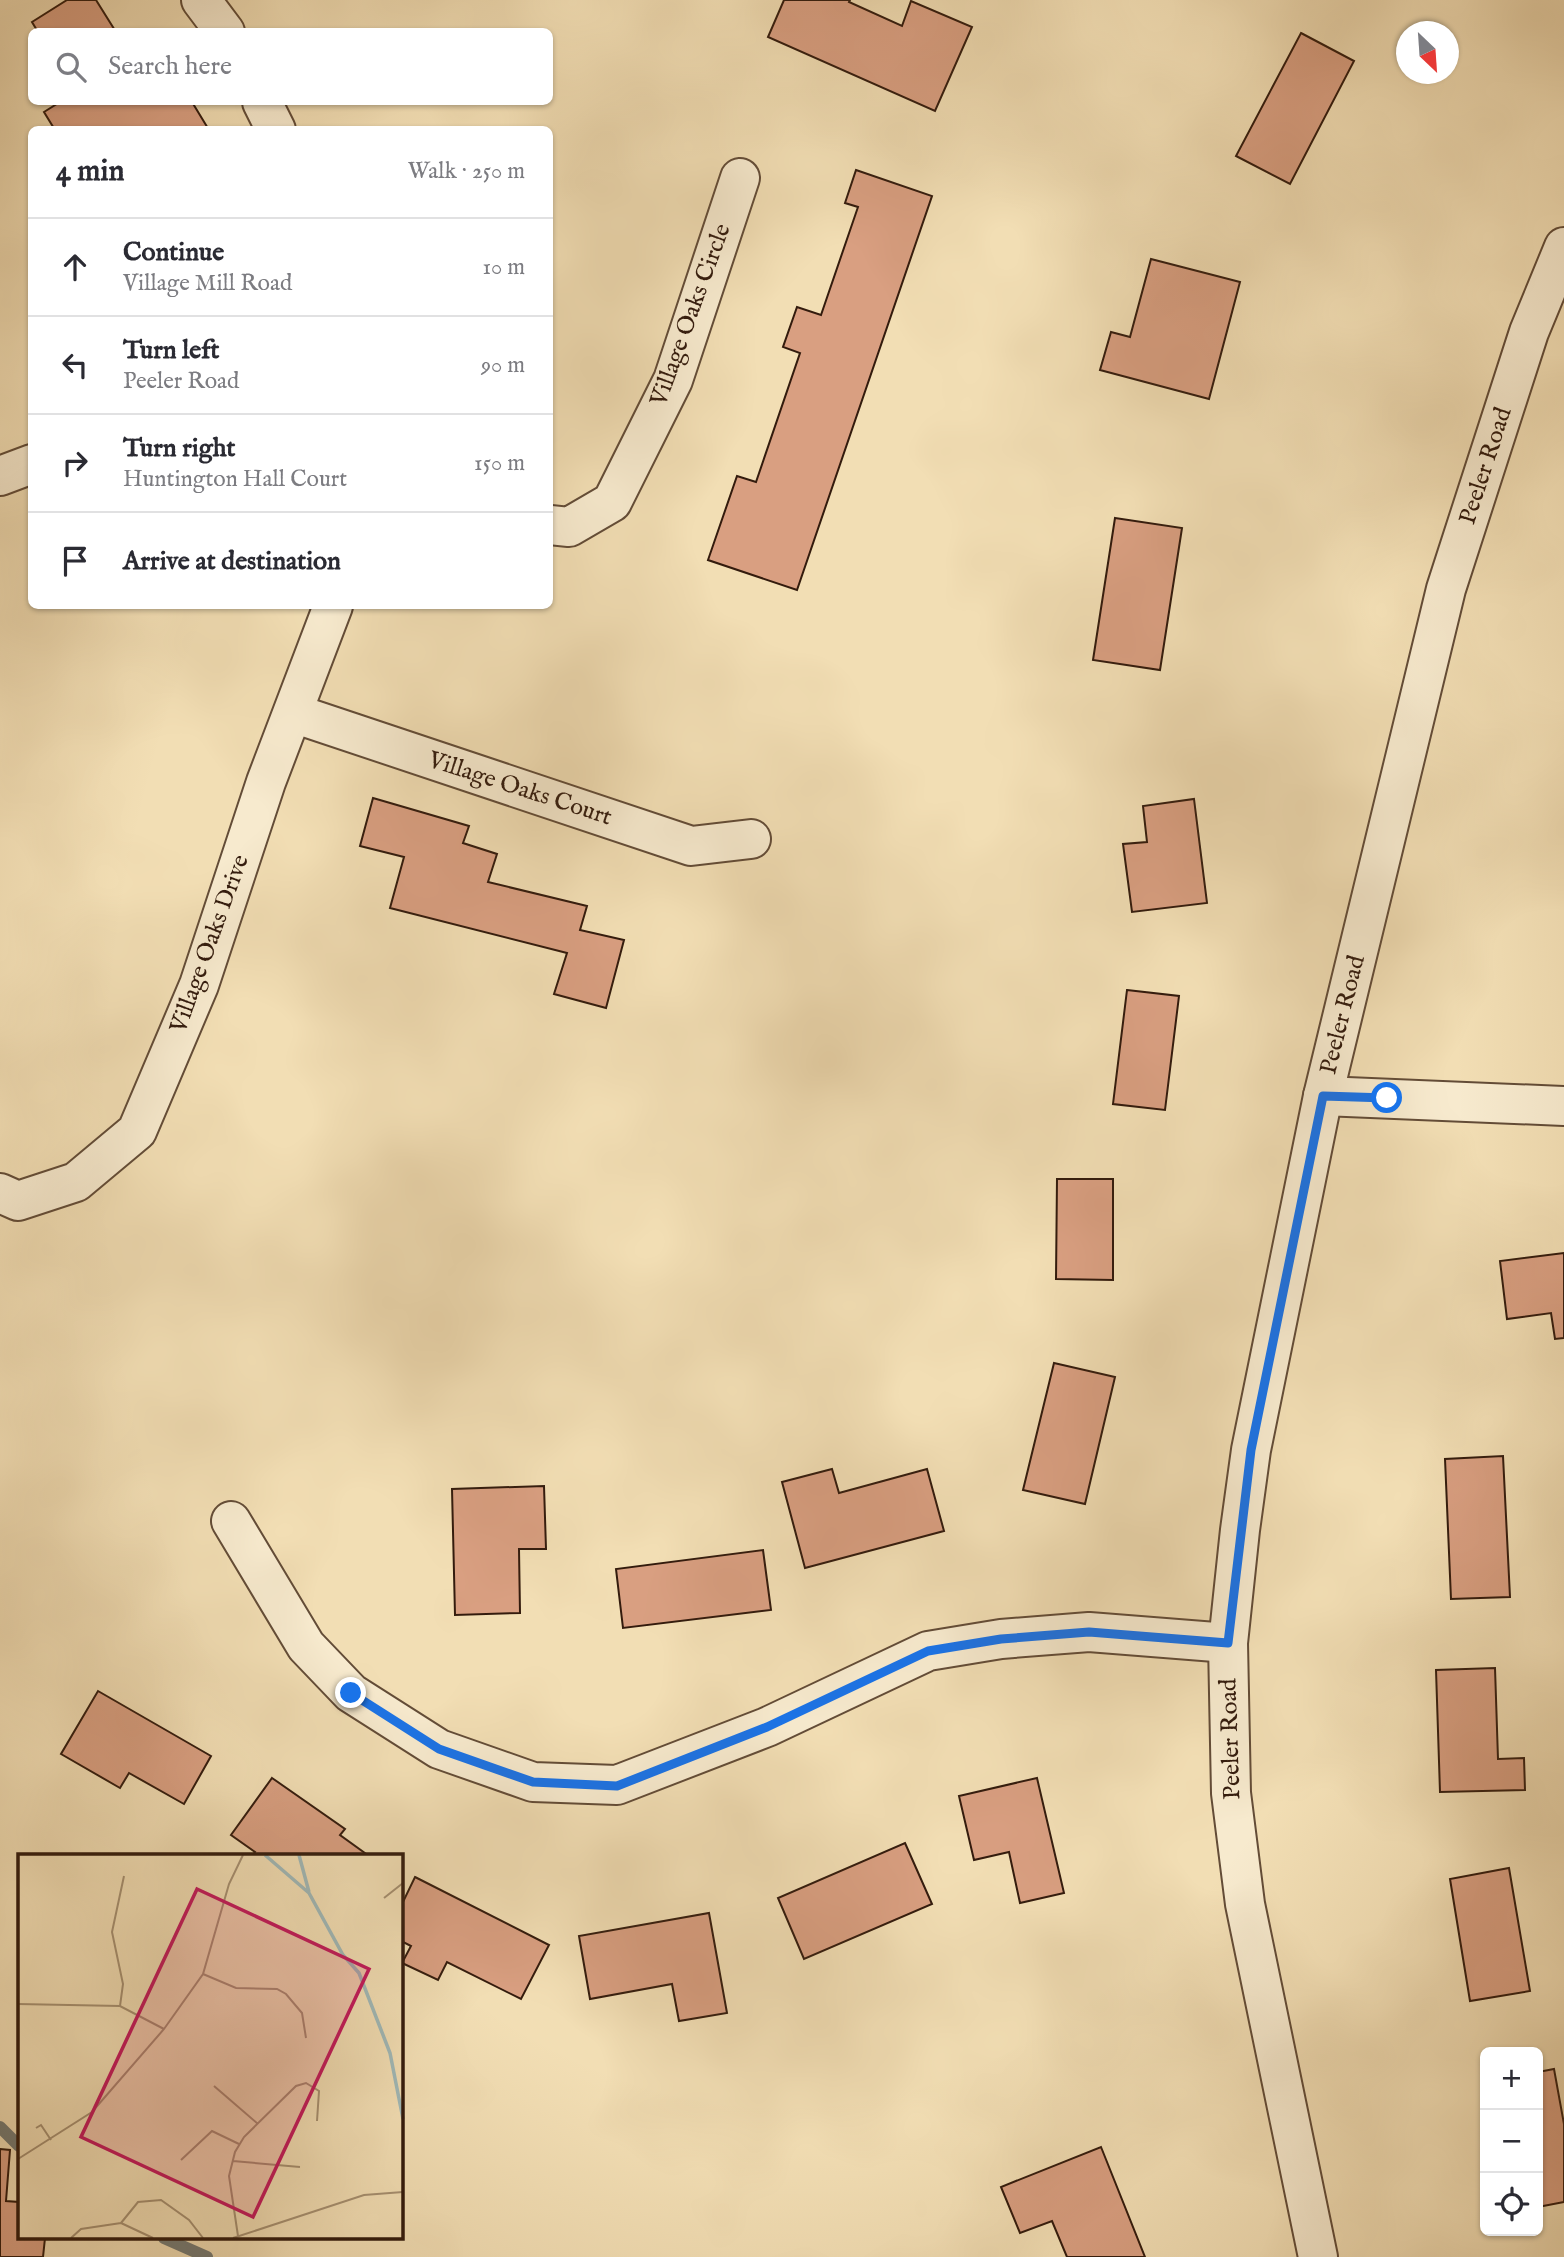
<!DOCTYPE html>
<meta charset="utf-8">
<style>
body{margin:0;font-family:"IM FELL English",serif;background:#f2f2f3;color:#2b2b33}
.controls{position:absolute;right:21px;bottom:21px;display:grid;overflow:hidden;border-radius:10px;box-shadow:0 2px 5px #0004}
.controls button{width:63px;height:63px;display:grid;place-items:center;padding:0;border:0;border-bottom:2px solid #e1e1e2;background:#fff;color:#2b2b33;font:35px sans-serif}
.compass{position:absolute;left:1396px;top:21px;width:63px;height:63px;border-radius:50%;background:#fff;box-shadow:0 2px 5px #0004;rotate:155deg}
.stop{position:absolute;width:21px;height:21px;margin:-16px;border:5px solid #1a73e8;border-radius:50%;background:#fff}
.stop.end{background:#1a73e8;border-color:#fff;box-shadow:0 2px 7px #0008}
.list{margin:0;padding:0;list-style:none}
h2{display:flex;justify-content:space-between;align-items:center;height:91px;margin:0;padding:0 28px;font-size:30px}
h2 small{font-size:23px;font-weight:400;color:#7c7c81}
.list li{display:grid;grid-template-columns:46px 1fr auto;gap:21px;align-items:center;box-sizing:border-box;height:98px;padding:0 28px;border-top:2px solid #e1e1e2}
.list b{display:block;font-size:26px;white-space:nowrap}
.list p{margin:0;font-size:23px;white-space:nowrap;color:#7c7c81}
.list em{font-size:23px;font-style:normal;color:#7c7c81}
.icon{flex:none;width:38px;height:38px;fill:none;stroke:currentColor;stroke-width:2;stroke-linecap:round;stroke-linejoin:round}
.map{position:relative;flex:none;width:1564px;height:2257px;overflow:hidden}
.search{position:absolute;background:#fff;box-shadow:0 2px 5px #0004;left:28px;top:28px;width:525px;height:77px;display:flex;align-items:center;gap:18px;box-sizing:border-box;padding:0 24px;border-radius:10px;color:#7c7c81;font-size:26px}
.panel{position:absolute;background:#fff;box-shadow:0 2px 5px #0004;left:28px;top:126px;width:525px;height:483px;border-radius:10px}
.map>svg:first-child{display:block}
</style>
<div class="map">
<svg width="1564" height="2257" viewBox="0 0 1564 2257">
<rect width="100%" height="100%" fill="#f2deb4"/>
<filter id="stains"><feTurbulence type="fractalNoise" baseFrequency=".00286" numOctaves="4"/><feColorMatrix values="0 0 0 0 .2 0 0 0 0 .09 0 0 0 0 .02 0 0 0 .5 -.17"/></filter>
<radialGradient id="worn" r=".72"><stop offset=".6" stop-color="#630" stop-opacity="0"/><stop offset="1" stop-color="#630" stop-opacity=".3"/></radialGradient>
<g fill="none" stroke-linecap="round" stroke-linejoin="round">
<g stroke="#747a74" stroke-width="12">
<path d="M0 2127 19 2146"/>
<path d="M164 2238 207 2257"/>
</g>
</g>
<g fill="#d99f81" stroke="#331b0d" stroke-width="2">
<path d="M67 0H96L116 32H38L32 22Z"/>
<path d="M784 0H850L849 2 902 26 911 1 972 27 935 111 768 37Z"/>
<path d="M1301 33 1354 61 1290 184 1236 156Z"/>
<path d="M60 102H137L138 103 141 102H192L209 130H55L44 112Z"/>
<path d="M856 170 932 196 797 590 708 560 737 476 756 482 800 353 783 347 797 307 821 315 858 207 845 203Z"/>
<path d="M1151 259 1240 282 1209 399 1100 370 1111 332 1130 337Z"/>
<path d="M1115 518 1182 528 1160 670 1093 660Z"/>
<path d="M373 798 469 826 463 843 497 854 488 882 587 906 580 930 624 940 606 1008 554 994 567 953 390 908 404 857 360 846Z"/>
<path d="M1194 799 1207 903 1132 912 1123 844 1147 842 1143 806Z"/>
<path d="M1127 990 1179 996 1165 1110 1113 1104Z"/>
<path d="M1057 1179H1113V1280L1056 1279Z"/>
<path d="M1564 1253V1338L1555 1339 1551 1313 1507 1319 1500 1261Z"/>
<path d="M1054 1363 1115 1377 1085 1504 1023 1490Z"/>
<path d="M1503 1456 1510 1597 1451 1599 1445 1459Z"/>
<path d="M832 1469 839 1493 927 1469 944 1531 805 1568 782 1482Z"/>
<path d="M544 1486 546 1549H519L520 1613 455 1615 452 1489Z"/>
<path d="M763 1550 771 1610 623 1628 616 1569Z"/>
<path d="M1495 1668 1498 1759 1524 1758 1525 1790 1440 1792 1436 1670Z"/>
<path d="M98 1691 211 1756 184 1804 129 1773 120 1788 61 1754Z"/>
<path d="M272 1778 345 1829 340 1835 369 1856H252L255 1852 231 1835Z"/>
<path d="M1037 1778 1064 1893 1020 1903 1009 1852 974 1860 959 1796Z"/>
<path d="M905 1843 932 1904 804 1959 778 1898Z"/>
<path d="M1509 1868 1530 1991 1470 2001 1450 1879Z"/>
<path d="M415 1877 549 1945 521 1999 447 1962 438 1980 402 1963 411 1946 401 1941V1906Z"/>
<path d="M709 1913 727 2013 679 2021 672 1984 590 1999 579 1936Z"/>
<path d="M1554 2069 1564 2124V2202L1538 2207V2072Z"/>
<path d="M1101 2147 1145 2257H1067L1052 2221 1020 2233 1001 2187Z"/>
<path d="M0 2149 10 2150 6 2201 19 2202V2238H45L43 2257H0Z"/>
</g>
<g fill="none" stroke-linecap="round" stroke-linejoin="round">
<g stroke="#634c37" stroke-width="42">
<g id="minor">
<path d="M201 0 225 32"/>
<path d="M262 102 276 130"/>
<path d="M0 476 32 464"/>
<path d="M550 525 569 527 612 502 673 380 740 178"/>
<path d="M293 713 691 846 751 839"/>
<path d="M1323 1096 1564 1106"/>
<path d="M0 1193 18 1201 76 1182 137 1131 199 985 266 782 333 606"/>
<path d="M231 1521 306 1646 351 1693 439 1749 533 1782 617 1785 767 1727 928 1651 1001 1639 1089 1632 1228 1643"/>
</g>
</g>
<g stroke="#634c37" stroke-width="42">
<path id="tertiary" d="M1318 2257 1245 1904 1231 1793 1228 1643 1240 1530 1251 1450 1323 1096 1446 589 1529 332 1564 247"/>
</g>
<use href="#minor" stroke="#f7eace" stroke-width="38"/>
<use href="#tertiary" stroke="#f7eace" stroke-width="38"/>
</g>
<g fill="none" stroke-linecap="round" stroke-linejoin="round">
<path stroke="#1a73e8" stroke-width="9" d="M351 1693 439 1749 533 1782 617 1786 767 1727 928 1651 1001 1639 1089 1632 1228 1643 1251 1450 1323 1096 1387 1098"/>
</g>
<g text-anchor="middle" dominant-baseline="central" stroke-width="5" stroke-linejoin="round" paint-order="stroke">
<g font-size="24" fill="#331b0d" stroke="#f7eace">
<text transform="translate(691 315) rotate(-70)">Village Oaks Circle</text>
<text transform="translate(1486 466) rotate(-72)">Peeler Road</text>
<text transform="translate(520 789) rotate(18)">Village Oaks Court</text>
<text transform="translate(210 944) rotate(-70)">Village Oaks Drive</text>
<text transform="translate(1343 1015) rotate(-76)">Peeler Road</text>
<text transform="translate(1231 1739) rotate(-92)">Peeler Road</text>
</g>
</g>
<g transform="translate(18 1854)">
<rect width="385" height="385" fill="#f2deb4"/>
<path fill="none" stroke="#a0b9b8" stroke-width="3.5" d="M247 1 291 39 325 101 341 119 372 199 385 265M281 1 291 38"/>
<path fill="none" stroke="#a69071" stroke-width="2" d="M366 44 385 29M185 120 218 134 259 135 268 140 284 159 288 184M0 150 102 152 146 175M102 152 105 130 94 78 106 22M196 232 240 270M18 274 23 271 33 286M0 305 74 258 146 175 185 120 211 30 225 1M163 306 194 277 221 290M215 307 282 313M103 369 120 348 143 346 171 366 185 384M103 369 135 384M220 382 211 322 217 298 226 283 278 232 288 229 301 237 299 267M53 384 63 375 103 369M215 384 346 341 385 338"/>
<path fill="#c2185b" fill-opacity="0.15" stroke="#c2185b" stroke-width="3.5" d="M179 35 351 115 235 363 63 283Z"/>
<rect width="385" height="385" fill="none" stroke="#331b0d" stroke-width="3.5"/>
</g>
<rect width="100%" height="100%" filter="url(#stains)"/>
<rect width="100%" height="100%" fill="url(#worn)"/>
</svg>
<div class="controls">
<button>+</button>
<button>−</button>
<button><svg class="icon" aria-label="locate" viewBox="0 0 24 24"><circle cx="12" cy="12" r="6"/><path d="M12 2v4M12 18v4M2 12h4M18 12h4"/></svg></button>
</div>
<svg class="compass" viewBox="-18 -18 36 36"><path d="M0-13l5 13h-10z" fill="#e53935"/><path d="M0 13l5-13h-10z" fill="#7c7c81"/></svg>
<div class="stop" style="left:1387px;top:1098px"></div>
<div class="stop end" style="left:351px;top:1693px"></div>
<div class="search"><svg class="icon" aria-label="search" viewBox="0 0 24 24"><circle cx="10" cy="10" r="6"/><path d="M15 15l6 6"/></svg>Search here</div>
<section class="panel">
<h2>4 min<small>Walk · 250 m</small></h2>
<ul class="list">
<li><svg class="icon" aria-label="ahead" viewBox="0 0 24 24"><path d="M12 20V5M6 11l6-6 6 6"/></svg><div><b>Continue</b><p>Village Mill Road</p></div><em>10 m</em></li>
<li><svg class="icon" aria-label="left" viewBox="0 0 24 24"><path d="M17 20v-9H6M10 6l-5 5 5 5"/></svg><div><b>Turn left</b><p>Peeler Road</p></div><em>90 m</em></li>
<li><svg class="icon" aria-label="right" viewBox="0 0 24 24"><path d="M7 20v-9h11M14 6l5 5-5 5"/></svg><div><b>Turn right</b><p>Huntington Hall Court</p></div><em>150 m</em></li>
<li><svg class="icon" aria-label="arrive" viewBox="0 0 24 24"><path d="M6 21V4h12l-3 4 3 4H6"/></svg><div><b>Arrive at destination</b></div></li>
</ul>
</section>
</div>
